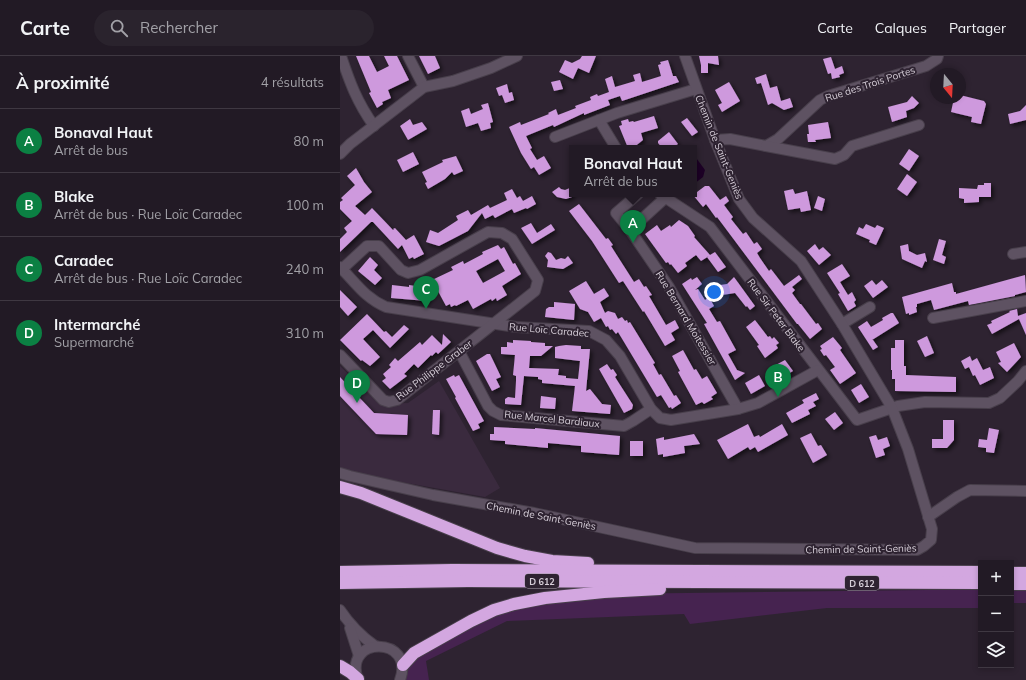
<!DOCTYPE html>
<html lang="fr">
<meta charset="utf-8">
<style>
body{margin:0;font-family:Mulish,sans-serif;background:#2a232d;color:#f1f3f6}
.controls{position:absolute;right:12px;bottom:12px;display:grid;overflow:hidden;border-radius:0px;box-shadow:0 2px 6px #0003}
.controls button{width:36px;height:36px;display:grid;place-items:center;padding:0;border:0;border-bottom:1px solid #3f3842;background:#221a25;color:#f1f3f6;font:20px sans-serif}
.compass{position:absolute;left:590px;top:12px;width:36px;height:36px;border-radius:50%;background:#221a25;box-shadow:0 2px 6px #0003;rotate:162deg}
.you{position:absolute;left:374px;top:236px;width:14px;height:14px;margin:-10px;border:3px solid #fff;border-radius:50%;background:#1a73e8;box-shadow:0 0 0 6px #1a73e833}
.badge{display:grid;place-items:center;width:26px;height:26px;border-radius:50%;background:#0b8043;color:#fff;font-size:13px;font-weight:700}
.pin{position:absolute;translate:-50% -33px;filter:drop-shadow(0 1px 2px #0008)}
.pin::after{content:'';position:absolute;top:21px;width:14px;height:12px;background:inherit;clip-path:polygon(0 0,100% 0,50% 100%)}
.popup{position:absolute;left:229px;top:89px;width:128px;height:52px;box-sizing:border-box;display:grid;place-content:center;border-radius:0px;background:#221a25;filter:drop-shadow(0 1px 3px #0005);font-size:13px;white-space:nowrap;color:#a2a1a7}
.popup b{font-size:15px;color:#f1f3f6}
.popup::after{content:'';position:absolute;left:50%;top:100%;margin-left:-8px;border:8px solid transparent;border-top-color:#221a25}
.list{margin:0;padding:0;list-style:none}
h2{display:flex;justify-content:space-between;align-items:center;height:52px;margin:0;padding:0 16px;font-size:17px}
h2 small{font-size:13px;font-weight:400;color:#a2a1a7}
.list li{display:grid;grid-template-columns:26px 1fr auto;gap:12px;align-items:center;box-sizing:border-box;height:64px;padding:0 16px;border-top:1px solid #3f3842}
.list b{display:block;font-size:15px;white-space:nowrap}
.list p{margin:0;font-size:13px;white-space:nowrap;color:#a2a1a7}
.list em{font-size:13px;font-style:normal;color:#a2a1a7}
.icon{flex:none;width:22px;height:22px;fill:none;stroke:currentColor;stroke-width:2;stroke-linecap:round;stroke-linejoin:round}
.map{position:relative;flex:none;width:686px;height:624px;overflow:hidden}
header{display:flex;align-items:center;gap:24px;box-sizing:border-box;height:56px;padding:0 20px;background:#221a25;border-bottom:1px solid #3f3842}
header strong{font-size:19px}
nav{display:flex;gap:22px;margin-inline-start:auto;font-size:14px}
.search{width:280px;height:36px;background:#2a232d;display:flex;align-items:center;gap:10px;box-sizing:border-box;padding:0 14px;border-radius:22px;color:#a2a1a7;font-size:15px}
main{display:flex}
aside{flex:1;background:#221a25}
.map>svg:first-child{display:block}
</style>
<header>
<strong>Carte</strong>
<div class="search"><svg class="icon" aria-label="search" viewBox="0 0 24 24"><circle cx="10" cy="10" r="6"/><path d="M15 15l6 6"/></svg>Rechercher</div>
<nav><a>Carte</a><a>Calques</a><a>Partager</a></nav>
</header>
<main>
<aside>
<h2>À proximité<small>4 résultats</small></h2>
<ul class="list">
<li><span class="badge">A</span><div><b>Bonaval Haut</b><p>Arrêt de bus</p></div><em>80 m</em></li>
<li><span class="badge">B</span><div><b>Blake</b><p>Arrêt de bus · Rue Loïc Caradec</p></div><em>100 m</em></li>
<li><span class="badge">C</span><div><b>Caradec</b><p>Arrêt de bus · Rue Loïc Caradec</p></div><em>240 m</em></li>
<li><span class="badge">D</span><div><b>Intermarché</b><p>Supermarché</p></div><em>310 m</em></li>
</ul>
</aside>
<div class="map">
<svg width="686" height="624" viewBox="0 0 686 624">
<defs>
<filter id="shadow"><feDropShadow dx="2.5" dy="2.5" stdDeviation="2" flood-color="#0009"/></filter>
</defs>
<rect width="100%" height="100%" fill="#2e2331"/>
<path fill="#3a2a3e" d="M0 310 39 348 68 347 99 325 160 432 145 441 5 416 0 413Z"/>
<g fill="#462350">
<path d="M585 534H641V552H487L350 568 344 558 167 565 86 605 89 624H65L69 607 158 555 267 538Z"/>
<rect x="671" y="534" width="15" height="13"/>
</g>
<path fill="#1d0026" d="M354 99 365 114 363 121 354 128Z"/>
<g fill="#ce99dd" fill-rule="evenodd" filter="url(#shadow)">
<path d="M16 0H29L37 16 49 10 44 0H57L69 24 48 34 51 42 42 46 43 48 37 52 29 37 31 36Z"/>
<path d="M79 0H95L100 12 88 18Z"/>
<path d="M242 0H256L249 17 238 12 233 23 219 16 225 4 232 7 240 3Z"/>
<path d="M359 0H378L379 9 368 7V17H361V9Z"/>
<path d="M491 1 495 13 502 10 504 17 499 19 500 21 492 23 491 17 488 18 483 3Z"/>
<path d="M328 4 333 20H336L339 26 282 45 280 40 268 44 270 49 244 59V57L214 71 213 69 186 80 192 92 190 93 197 104 204 100 211 112 199 119 194 111 191 113 181 97 169 71 180 66 181 69 209 58 208 57 216 53 218 59 236 52 235 50 251 44 250 41 257 38 258 40 269 36 265 23 272 20 275 31 295 25 293 19 300 17 302 26 321 20 318 9 321 8 320 6Z"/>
<path d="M426 18 430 32 437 30 441 45 450 42 453 51 444 54 432 47 428 49 421 27 417 28 415 22Z"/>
<path d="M220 24 223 33 214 35 211 26Z"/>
<path d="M389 26 400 45 382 56 378 49 382 47 375 34Z"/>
<path d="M167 28 169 37 172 36 174 44 165 47 162 39 159 40 156 32Z"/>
<path d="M620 39 644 45 646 48 641 68 631 66 632 61 611 56 614 42H620Z"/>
<path d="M572 40 579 47 574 52 566 55 567 61 552 66 548 51 567 46Z"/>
<path d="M148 47 153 66 150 67 151 72 141 75 138 67 126 71 121 55 129 52 131 58 143 53 141 49Z"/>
<path d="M686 49V64L670 68 668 58 680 55Z"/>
<path d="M314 60 318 72 301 77 303 84 293 92H288L279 70 282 69 281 65 288 63 289 66 293 65 294 66Z"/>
<path d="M347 62 358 76 352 80 341 66Z"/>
<path d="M70 63 73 69 82 66 87 73 68 84 60 70Z"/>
<path d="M488 66 491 82 475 84 476 86H468L467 78H469L468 69Z"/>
<path d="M329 76 338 88 332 92H322L318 87V85Z"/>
<path d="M569 93 579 100 569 115 559 108Z"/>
<path d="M73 96 79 108 63 116 57 104Z"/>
<path d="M116 100 123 115 114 119 112 116 105 123 88 133 85 127 87 126 82 116 103 106 102 104Z"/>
<path d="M16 112 24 126 32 136 15 150 25 159 32 152 53 174H54L53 173 55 172 66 184 74 179 84 198 74 203 73 201 69 203 62 189 58 193 33 166H31L0 196V183L7 176 4 172 12 165 0 153V146L3 144 1 142 15 129 7 120Z"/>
<path d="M567 118 577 126 567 140 557 133Z"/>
<path d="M644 127H651V141H639V146L624 147V143L619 142V132L637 133 638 129H644Z"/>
<path d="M365 130H369L380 144 386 140 389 145 384 149 393 161 391 163 403 178 406 176 414 188 417 186 422 193 417 197 420 202 429 215 431 213 444 230 459 219 462 223 452 231 455 234 452 237 460 248H461L476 268 478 267 482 273 470 283 458 268H457L377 161 376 162 366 148 363 151 353 139Z"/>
<path d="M219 131 221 133 225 134 232 131V141L226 143 217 141 212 136Z"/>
<path d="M172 133 177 142 180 140 183 145 192 140 196 148 187 153 186 152 174 157 172 153 155 162 153 159 145 163 142 157 128 175 99 190 86 186 90 174 98 177 118 164 116 160 128 154 131 159 148 149 150 152 167 144 164 137Z"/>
<path d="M453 133 455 138 467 135 471 154 461 156 460 152 448 154 444 135Z"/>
<path d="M478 140 485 143 482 155 474 152Z"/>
<path d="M239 148 266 183 268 182 273 189 271 190 294 226 299 223 304 231 306 230 312 239 309 240 326 269 335 264 339 272 331 277 335 284 325 290 304 255 303 256 283 225 279 227 252 185 229 155Z"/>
<path d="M339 164 348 170 355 180 354 181 370 199 375 196 386 211 378 216 367 201 369 200 361 205 356 199 345 207 347 210 338 217 331 208 330 209 328 206 326 207 305 178 317 169 321 175 330 169 331 171Z"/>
<path d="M191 167 197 177 211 168 215 174 192 188 181 172Z"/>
<path d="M526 168 535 172 537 169 544 172 536 189 529 186 530 184 516 178 519 171 523 173Z"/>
<path d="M599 183 606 185 602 199 606 201 604 208 593 204Z"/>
<path d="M475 188 479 194 483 191 491 199 479 209 467 195Z"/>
<path d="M568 188 569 195 577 199 585 197 587 206 585 205 582 212 562 203 560 190Z"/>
<path d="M158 189 161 193 164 191 173 208 175 207 181 218 162 230 167 239 157 245 156 242 152 245 151 243 133 253 128 244 116 250 115 249 111 251 110 248 106 250 92 224 113 214 111 211 123 205 124 208 143 198 142 196ZM158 203 165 215 143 227 136 215Z"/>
<path d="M208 196 211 197 216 204 221 202 225 203 228 200 233 207 223 213 207 211 208 204 205 200Z"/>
<path d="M30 201 38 209 34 214 42 222 35 229 18 215Z"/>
<path d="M502 208 510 220 500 226 508 239 512 236 516 244 514 246 516 250 508 255 498 238 500 237 487 217Z"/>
<path d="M685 219 686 236 675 239V240L629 249 628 245 594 254 591 244 577 248V251H576L577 256 569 259V257L566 258 562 241 612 227 614 236H616V238Z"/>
<path d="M357 221 362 228 355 234 358 233 365 244 369 241 374 250 369 253 377 266 380 265 396 294 388 298 397 314 405 317 395 324 364 268 367 267 342 228 351 222 352 224Z"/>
<path d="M394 221 415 250 410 254 407 250 406 251 395 237 382 239 380 229 387 228Z"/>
<path d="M532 224 536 229 542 224 548 231 533 242 524 230Z"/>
<path d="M246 225 254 238 264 232 269 240 260 246 265 257 268 255 275 257 278 263 282 261 285 265 287 264 288 267 290 266 315 307 313 308 319 319 321 318 334 340 336 339 341 347 332 353 331 351 329 352 321 339 317 341 278 276 276 278 272 273 270 274 268 270 266 271 261 262 254 266 248 256 240 253 229 235Z"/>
<path d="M52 229 69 231V229L76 230V235L88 236 87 245 51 242Z"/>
<path d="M0 234 17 251 8 260 0 251Z"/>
<path d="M214 246 235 248 234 264 205 261 206 253 209 251H214Z"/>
<path d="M677 253 678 260 686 257V279L679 263 652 278 647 269 652 267 651 265 670 256 669 255Z"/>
<path d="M551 257H553L559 267 532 284H533L538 291 533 294 518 271 527 265 531 271 543 264 542 262Z"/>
<path d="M27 258 44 276 46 275 52 281 64 269 69 273 50 292 33 274 23 283 40 301 30 310 22 304 21 305 0 284Z"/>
<path d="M415 264 428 281 430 280 432 283 434 281 439 287 436 289 438 292 425 302 417 290 419 289 406 271Z"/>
<path d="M103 278 111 286 98 298 96 296 92 300 91 299 78 312 74 308 64 318 67 320 50 333 42 325 46 322 43 318 51 311 49 309 55 302 58 305 80 286 82 289 92 279 102 289Z"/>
<path d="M587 280 594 297 585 301 577 285Z"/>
<path d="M493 281 502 292 500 294 516 317 500 328 490 314 495 311 486 299 484 300 480 294 482 293 480 290Z"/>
<path d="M173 284 191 285V286L205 287V290H213L201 300H190L189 312 219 313 218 319 226 320V322L238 323 240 305 215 302V291L219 290 226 289 241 290V293H250L246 335 250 333 262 348 271 349 270 358 232 355 235 330 202 327V324L198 323V321L184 320 181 349 165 348V343L168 341 175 342 176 325V320L173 319 175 299 161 298V291H167V286L173 287Z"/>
<path d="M555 284H564V310H566V319L616 321V336L555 335V323H552V314H551V292H555Z"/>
<path d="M674 287 681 301 667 316 658 307 661 306 656 296Z"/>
<path d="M343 294 354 314 356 313 362 323 367 320 377 337 371 341 373 343 364 348 362 346 356 349 338 316 340 315 332 300Z"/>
<path d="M147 298H150L161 321 156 323 160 331 152 335 136 305Z"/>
<path d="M630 300 632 305 637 302 643 314 650 311 654 322 640 329 635 319 633 320 629 311 625 313 621 305Z"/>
<path d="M445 304 453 315 443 321V319L438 322 432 311Z"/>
<path d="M267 308 271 314 273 313 277 319 275 321 293 349 292 353 284 357 259 313Z"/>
<path d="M114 319 115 321 119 319 144 365 138 368 140 372 133 375 115 342 116 341 106 323Z"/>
<path d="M419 319 425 330 411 338 405 327Z"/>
<path d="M0 321 34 357 68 359 67 379 36 378 0 340Z"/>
<path d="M521 328 529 341 519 347 511 334Z"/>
<path d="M476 337 479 343 473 346 476 350 468 354 470 358 452 367 446 357 464 347 462 344Z"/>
<path d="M201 340 216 342 215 353 200 352Z"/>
<path d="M93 354H100L99 379 92 378Z"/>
<path d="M495 356 503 367 494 374 485 363Z"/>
<path d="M603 364H614V384L607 392H592V383H603Z"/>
<path d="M408 368 414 381 419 379 420 381 442 368 448 379 418 396 415 391 410 394 408 391 388 403 377 384Z"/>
<path d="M154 371 195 373V372L280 380 279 399 241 396V390L208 387V392L165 388V385L150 384V378H154Z"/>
<path d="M649 372 659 374 654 397 646 396V392L638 391 639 383 647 384Z"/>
<path d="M471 377 478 390 481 389 487 399 473 407 460 382Z"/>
<path d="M354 378 360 388 344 390 345 397 323 401V398L318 399 316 383 324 381V384Z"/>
<path d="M536 379 538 384 547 381 550 390 543 393 545 399 536 402 529 381Z"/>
<rect x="290" y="385" width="13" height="15"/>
</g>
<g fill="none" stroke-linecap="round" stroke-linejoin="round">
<g stroke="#483f4b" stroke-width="12">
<g id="minor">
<path d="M1 0C10 27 17 46 34 70"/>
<path d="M68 0 84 31"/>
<path d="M259 64 276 92"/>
<path d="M215 81 277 57 356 33"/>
<path d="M375 84 390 83 426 90 438 83 480 44 488 40 586 10 597 3 598 0"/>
<path d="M426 90 495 103 504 99 512 90 579 69"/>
<path d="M0 98 10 88 84 31 113 25 151 12 177 0"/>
<path d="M298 138 276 157 290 174 329 231 398 353"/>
<path d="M320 138 370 171 517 364 558 350 585 346 649 347 660 342 678 325 686 315"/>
<path d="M290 174 325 142"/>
<path d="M673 198 686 196"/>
<path d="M0 211C16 227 25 242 46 251L176 271 249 275 266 284 280 300 311 353 320 362 331 364 398 353 418 347 478 314"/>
<path d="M593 262 686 245"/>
<path d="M502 268 530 251"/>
<path d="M119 295 148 350 153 355 161 359 284 370 293 365 311 353"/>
<path d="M0 299 43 344 49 346 57 344 195 235 198 224 172 183 162 177 148 176 80 214 68 217 61 214 39 190H27L2 213"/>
<path d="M0 417 10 420 93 439 194 457 355 492 577 494 584 490 591 484 592 473 568 393 552 352 502 268 461 205 413 162 399 143 375 84 345 0"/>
<path d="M588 461 617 441 630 434 686 435"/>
<path d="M0 554C10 569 21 580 35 590"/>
<path d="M10 572 19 600"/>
<path d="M18 624C2 579 76 580 60 624"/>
</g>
</g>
<g stroke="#483f4b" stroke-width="14">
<g id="highway">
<path d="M0 431 21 437 157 492 185 500 212 505 248 507"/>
<path d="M0 516 112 514 641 516"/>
<path d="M671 517H686"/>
<path d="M0 527 128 525 641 527"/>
<path d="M671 528H686"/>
<path d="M63 609 74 597 131 565 154 554 174 548 205 542 264 536 320 533"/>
<path d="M0 610 10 616 18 623"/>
</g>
</g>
<use href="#minor" stroke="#5e5262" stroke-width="10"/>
<use href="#highway" stroke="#d3a7e0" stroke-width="12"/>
</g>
<g text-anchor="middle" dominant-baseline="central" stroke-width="4" stroke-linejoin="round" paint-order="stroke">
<g fill="#2e2331" stroke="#a49ba7" stroke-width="1">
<rect x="185" y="518" width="34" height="14" rx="3"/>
<rect x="505" y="520" width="34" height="14" rx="3"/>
</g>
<g font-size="9" font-weight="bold" fill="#d7cfd9">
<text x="202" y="525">D 612</text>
<text x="522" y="527">D 612</text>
</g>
<g font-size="10" fill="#d7cfd9" stroke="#2e2331">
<text transform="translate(530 28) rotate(-18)">Rue des Trois Portes</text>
<text transform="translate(379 91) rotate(68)">Chemin de Saint-Geniès</text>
<text transform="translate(436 259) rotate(53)">Rue Sir Peter Blake</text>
<text transform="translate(346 262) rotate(59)">Rue Bernard Moitessier</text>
<text transform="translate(209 274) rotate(5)">Rue Loïc Caradec</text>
<text transform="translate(94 314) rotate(-37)">Rue Philippe Graber</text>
<text transform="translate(212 363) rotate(6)">Rue Marcel Bardiaux</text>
<text transform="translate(201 460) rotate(11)">Chemin de Saint-Geniès</text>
<text transform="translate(521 493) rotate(-1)">Chemin de Saint-Geniès</text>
</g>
</g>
</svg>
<div class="controls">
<button>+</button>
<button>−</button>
<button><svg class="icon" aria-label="layers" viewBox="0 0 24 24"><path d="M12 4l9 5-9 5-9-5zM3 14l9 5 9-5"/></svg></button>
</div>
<svg class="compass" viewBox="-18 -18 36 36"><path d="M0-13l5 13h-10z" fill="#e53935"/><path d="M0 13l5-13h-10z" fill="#a2a1a7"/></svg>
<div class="you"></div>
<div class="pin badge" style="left:293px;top:187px">A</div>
<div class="popup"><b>Bonaval Haut</b>Arrêt de bus</div>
<div class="pin badge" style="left:438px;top:341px">B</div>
<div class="pin badge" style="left:86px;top:253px">C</div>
<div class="pin badge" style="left:17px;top:347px">D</div>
</div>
</main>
